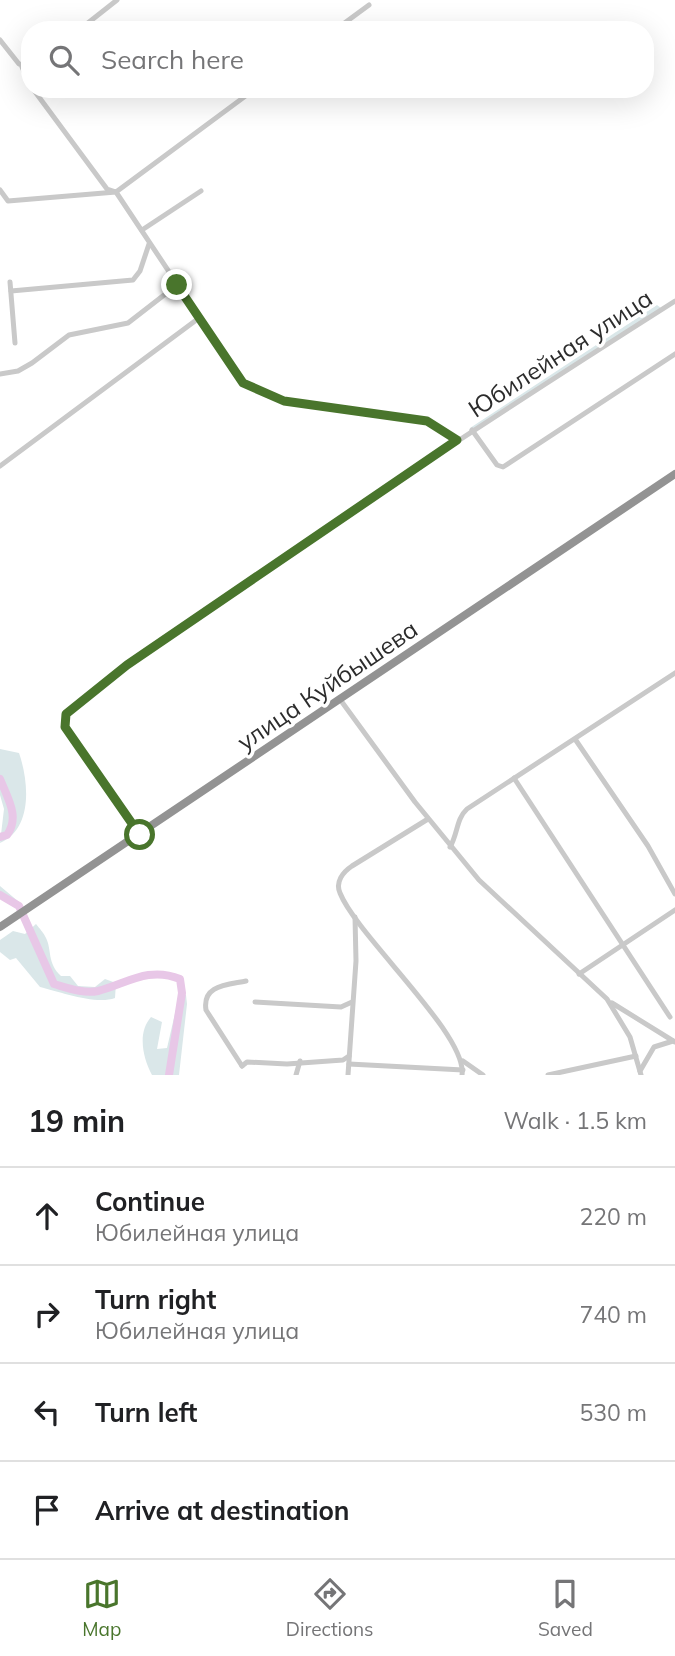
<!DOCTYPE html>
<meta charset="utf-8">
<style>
body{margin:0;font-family:Mulish,sans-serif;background:#f2f2f2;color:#202124}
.stop{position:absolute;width:21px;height:21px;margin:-16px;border:5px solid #49752c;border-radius:50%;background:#fff}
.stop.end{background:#49752c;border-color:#fff;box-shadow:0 2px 7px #0008}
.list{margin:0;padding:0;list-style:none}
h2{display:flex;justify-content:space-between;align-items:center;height:91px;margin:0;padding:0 28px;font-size:30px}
h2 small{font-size:23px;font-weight:400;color:#757577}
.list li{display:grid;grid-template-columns:46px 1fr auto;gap:21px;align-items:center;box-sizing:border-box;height:98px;padding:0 28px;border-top:2px solid #e0e0e0}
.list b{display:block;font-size:26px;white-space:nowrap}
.list p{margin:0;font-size:23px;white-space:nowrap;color:#757577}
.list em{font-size:23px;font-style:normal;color:#757577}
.icon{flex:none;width:38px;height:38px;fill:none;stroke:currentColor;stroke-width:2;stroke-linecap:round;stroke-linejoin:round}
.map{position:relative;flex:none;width:675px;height:1075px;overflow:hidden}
.search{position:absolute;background:#fff;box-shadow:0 7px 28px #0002;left:21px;right:21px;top:21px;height:77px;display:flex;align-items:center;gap:18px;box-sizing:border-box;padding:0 24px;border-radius:28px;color:#757577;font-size:26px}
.sheet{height:483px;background:#fff}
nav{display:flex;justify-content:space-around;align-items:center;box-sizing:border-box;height:98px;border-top:2px solid #e0e0e0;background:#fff;font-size:19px;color:#757577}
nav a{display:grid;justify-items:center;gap:4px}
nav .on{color:#49752c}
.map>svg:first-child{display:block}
</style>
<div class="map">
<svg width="675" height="1075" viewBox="0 0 675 1075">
<rect width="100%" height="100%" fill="#fff"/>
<g fill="#dae7e9">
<path d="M657 305 661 308 469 432 470 428Z"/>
<path d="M0 749 19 753C29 782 33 829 0 843L4 809 0 795Z"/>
<path d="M0 886 19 902 13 906 0 898Z"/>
<path d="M36 924C39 928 44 933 46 938 52 950 47 963 61 976H70L78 986 95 987 105 979 116 983 115 998C96 1005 60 992 40 987L16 958 10 960 0 952V940L13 931 25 934Z"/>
<path d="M180 992 186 995 187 1004 179 1075H152C143 1058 137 1033 151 1017L162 1022 157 1049 167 1048Z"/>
</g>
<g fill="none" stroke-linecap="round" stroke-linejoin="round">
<g stroke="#e8c7e7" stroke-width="8">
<path d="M0 779C8 799 20 817 7 835L0 837"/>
<path d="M0 895 19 906 54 984C68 988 84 994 98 991 126 984 148 966 180 979L182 993 169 1075"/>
</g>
<g stroke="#c9c9c9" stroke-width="5">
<path d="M79 30 117 0"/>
<path d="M335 30 369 5"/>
<path d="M0 40 19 64 30 66"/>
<path d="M22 67 30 85"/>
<path d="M33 89 107 189 116 192 255 89"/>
<path d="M0 190 8 201 116 192 243 383 284 401 427 421 457 440"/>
<path d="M142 230 201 191"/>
<path d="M10 282 15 343"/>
<path d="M11 291 133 280 140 271 149 244"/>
<path d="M0 374 18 371 32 363 69 335 128 323 177 285"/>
<path d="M472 430 497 465 503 467 675 354"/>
<path d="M0 466 199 318"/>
<path d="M339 698 415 802 479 880 607 999 630 1037 641 1075"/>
<path d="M575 739 648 846 675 894"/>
<path d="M514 778 670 1017"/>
<path d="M428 819 352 866C343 872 335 882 340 893 357 936 468 1035 462 1075"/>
<path d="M140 835 65 727 66 714C127 658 200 615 268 568 402 476 538 388 675 301"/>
<path d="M450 847C458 834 456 819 467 809L675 673"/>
<path d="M579 974 675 910"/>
<path d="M255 1002 341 1007 352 1002"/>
<path d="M612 1003 675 1042"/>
<path d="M463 1061 483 1075"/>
<path d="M349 1064 463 1070"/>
<path d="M242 1066 206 1010C202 985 227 985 246 981"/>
<path d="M242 1066 247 1062 287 1064 343 1060 349 1056"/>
<path d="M640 1071 654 1047 673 1041"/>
<path d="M296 1075 300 1061"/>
<path d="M348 1075 356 961 355 917"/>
<path d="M548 1075 636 1056"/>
</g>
<path stroke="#939393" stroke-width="8" d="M0 927 675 474"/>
</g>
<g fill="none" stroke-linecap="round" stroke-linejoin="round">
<path stroke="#49752c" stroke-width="9" d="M140 835 65 727 66 714 127 665 457 440 427 421 284 401 243 383 177 285"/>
</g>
<g text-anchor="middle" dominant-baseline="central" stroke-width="7" stroke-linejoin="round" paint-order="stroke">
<g font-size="24" fill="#2c2c2c" stroke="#fff">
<text transform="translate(560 353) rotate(-33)">Юбилейная улица</text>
<text transform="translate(327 685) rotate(-34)">улица Куйбышева</text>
</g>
</g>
</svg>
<div class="stop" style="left:140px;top:835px"></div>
<div class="stop end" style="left:177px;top:285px"></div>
<div class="search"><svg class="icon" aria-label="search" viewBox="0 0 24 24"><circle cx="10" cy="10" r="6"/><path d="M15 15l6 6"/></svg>Search here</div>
</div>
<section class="sheet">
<h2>19 min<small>Walk · 1.5 km</small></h2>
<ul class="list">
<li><svg class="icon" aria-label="ahead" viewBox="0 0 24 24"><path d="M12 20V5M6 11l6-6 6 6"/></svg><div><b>Continue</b><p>Юбилейная улица</p></div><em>220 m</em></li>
<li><svg class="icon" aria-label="right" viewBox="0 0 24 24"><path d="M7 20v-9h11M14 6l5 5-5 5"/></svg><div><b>Turn right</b><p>Юбилейная улица</p></div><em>740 m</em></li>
<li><svg class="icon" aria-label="left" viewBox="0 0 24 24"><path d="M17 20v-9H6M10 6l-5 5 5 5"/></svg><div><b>Turn left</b></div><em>530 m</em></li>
<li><svg class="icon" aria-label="arrive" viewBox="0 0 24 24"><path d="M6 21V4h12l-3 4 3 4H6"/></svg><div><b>Arrive at destination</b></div></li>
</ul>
</section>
<nav>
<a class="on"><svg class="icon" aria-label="map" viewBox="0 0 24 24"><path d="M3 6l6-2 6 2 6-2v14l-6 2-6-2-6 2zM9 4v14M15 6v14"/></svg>Map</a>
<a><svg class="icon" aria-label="directions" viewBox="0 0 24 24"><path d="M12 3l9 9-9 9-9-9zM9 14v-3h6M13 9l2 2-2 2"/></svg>Directions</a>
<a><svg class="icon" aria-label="saved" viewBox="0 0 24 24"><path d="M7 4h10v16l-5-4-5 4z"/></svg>Saved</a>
</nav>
